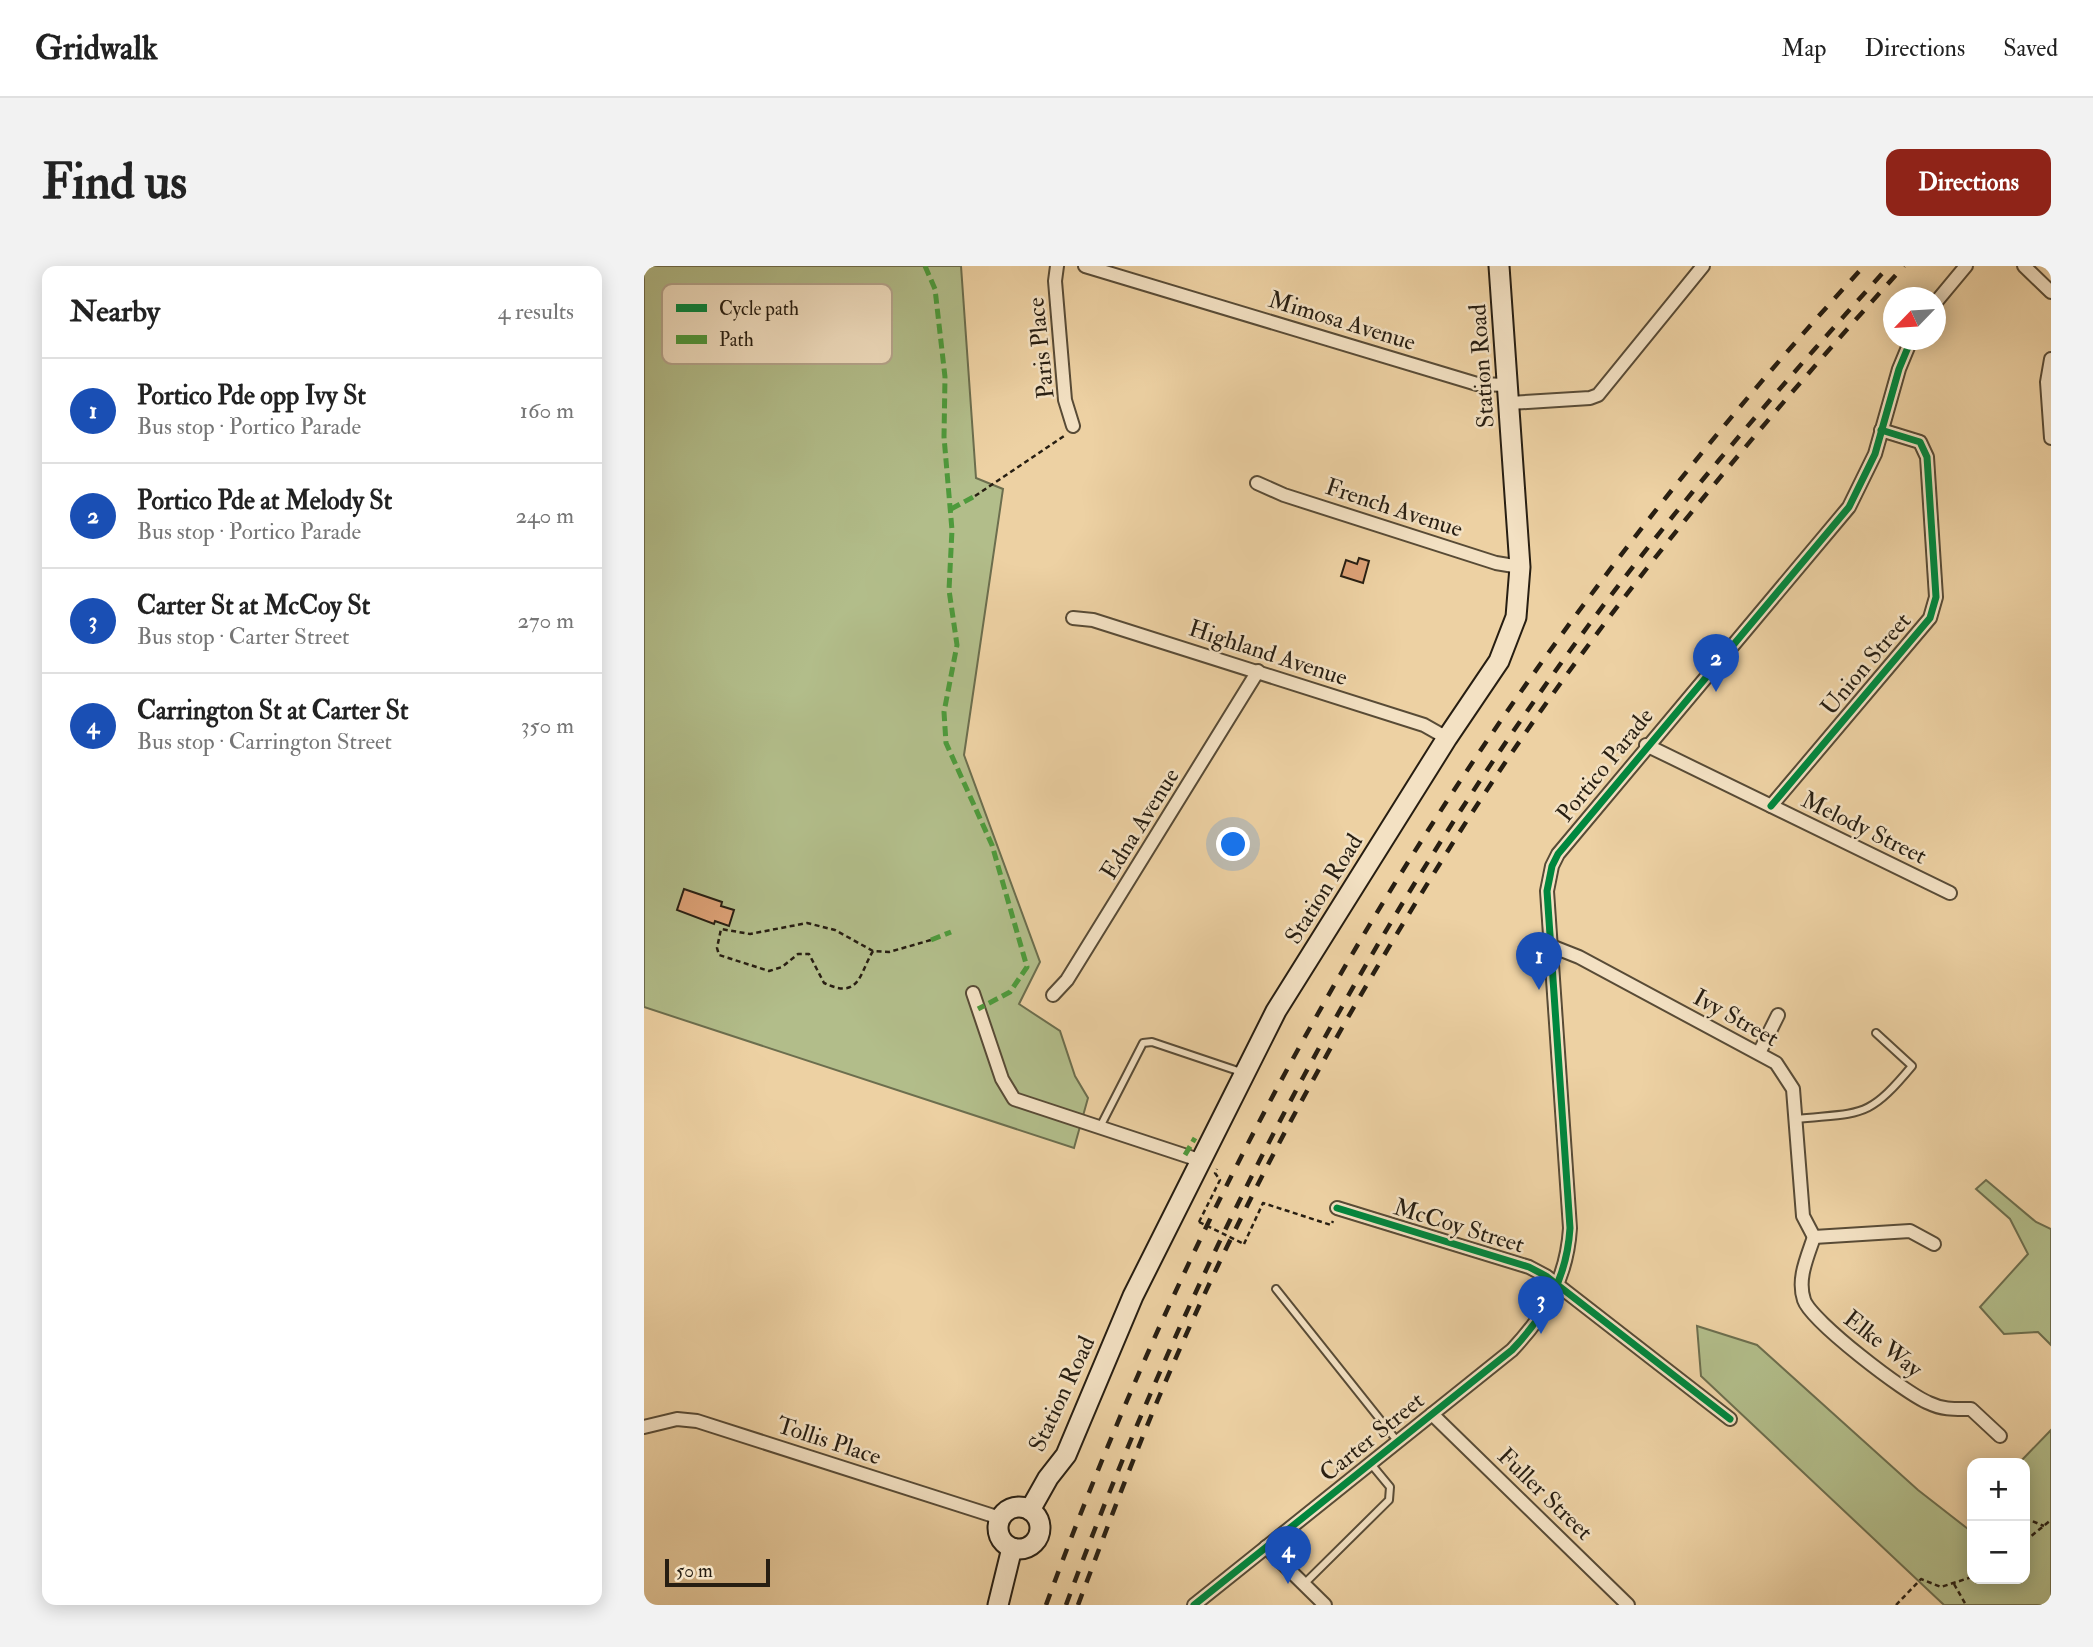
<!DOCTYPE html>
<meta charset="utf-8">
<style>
body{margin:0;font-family:"IM FELL Double Pica",serif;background:#f2f2f2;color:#222}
.controls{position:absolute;right:21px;bottom:21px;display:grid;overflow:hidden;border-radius:14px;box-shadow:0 4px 18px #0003}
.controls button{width:63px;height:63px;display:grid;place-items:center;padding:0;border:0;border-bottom:2px solid #e0e0e0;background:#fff;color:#222;font:35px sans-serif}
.compass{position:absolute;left:1239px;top:21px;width:63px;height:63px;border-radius:50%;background:#fff;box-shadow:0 4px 18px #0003;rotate:245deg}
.scale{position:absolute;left:21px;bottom:18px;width:105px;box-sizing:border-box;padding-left:7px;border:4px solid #271e12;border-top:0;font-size:19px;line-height:24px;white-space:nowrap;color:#271e12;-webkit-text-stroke:5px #f3e1c3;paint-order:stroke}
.you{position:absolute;left:590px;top:579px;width:24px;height:24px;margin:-18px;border:5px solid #fff;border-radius:50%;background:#1a73e8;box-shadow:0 0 0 10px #1a73e833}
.badge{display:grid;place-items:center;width:46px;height:46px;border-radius:50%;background:#8f2418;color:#fff;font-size:23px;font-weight:700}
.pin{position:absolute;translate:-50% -58px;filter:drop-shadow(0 2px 4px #0008)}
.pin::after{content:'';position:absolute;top:37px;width:24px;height:21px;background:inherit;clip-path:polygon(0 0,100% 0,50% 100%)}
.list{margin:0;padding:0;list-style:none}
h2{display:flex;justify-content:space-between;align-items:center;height:91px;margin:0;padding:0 28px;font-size:30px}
h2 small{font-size:23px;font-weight:400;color:#767676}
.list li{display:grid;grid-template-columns:46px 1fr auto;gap:21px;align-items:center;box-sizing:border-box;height:105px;padding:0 28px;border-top:2px solid #e0e0e0}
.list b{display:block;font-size:26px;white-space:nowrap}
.list p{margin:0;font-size:23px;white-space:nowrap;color:#767676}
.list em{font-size:23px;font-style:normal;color:#767676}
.map{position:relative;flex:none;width:1407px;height:1339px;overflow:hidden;border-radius:14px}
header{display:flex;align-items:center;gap:42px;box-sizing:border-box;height:98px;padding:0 35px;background:#fff;border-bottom:2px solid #e0e0e0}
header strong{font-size:33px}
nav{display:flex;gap:38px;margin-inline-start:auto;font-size:24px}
.intro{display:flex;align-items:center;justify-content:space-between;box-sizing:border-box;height:168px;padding:0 42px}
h1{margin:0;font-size:49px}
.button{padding:18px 32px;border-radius:14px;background:#8f2418;color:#fff;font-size:24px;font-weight:700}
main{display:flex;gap:42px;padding:0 42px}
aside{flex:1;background:#fff;border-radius:14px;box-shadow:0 4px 18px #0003}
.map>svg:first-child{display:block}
</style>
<header>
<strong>Gridwalk</strong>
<nav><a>Map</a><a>Directions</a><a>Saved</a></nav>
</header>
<div class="intro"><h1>Find us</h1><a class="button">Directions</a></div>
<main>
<aside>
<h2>Nearby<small>4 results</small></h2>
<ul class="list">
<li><span class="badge" style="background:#1a4fb4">1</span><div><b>Portico Pde opp Ivy St</b><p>Bus stop · Portico Parade</p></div><em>160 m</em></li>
<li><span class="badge" style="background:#1a4fb4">2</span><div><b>Portico Pde at Melody St</b><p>Bus stop · Portico Parade</p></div><em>240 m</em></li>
<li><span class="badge" style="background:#1a4fb4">3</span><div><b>Carter St at McCoy St</b><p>Bus stop · Carter Street</p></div><em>270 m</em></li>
<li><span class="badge" style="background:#1a4fb4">4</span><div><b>Carrington St at Carter St</b><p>Bus stop · Carrington Street</p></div><em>350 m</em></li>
</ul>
</aside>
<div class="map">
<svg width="1407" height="1339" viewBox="0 0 1407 1339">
<rect width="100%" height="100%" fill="#edd1a3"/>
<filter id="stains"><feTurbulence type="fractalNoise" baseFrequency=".00286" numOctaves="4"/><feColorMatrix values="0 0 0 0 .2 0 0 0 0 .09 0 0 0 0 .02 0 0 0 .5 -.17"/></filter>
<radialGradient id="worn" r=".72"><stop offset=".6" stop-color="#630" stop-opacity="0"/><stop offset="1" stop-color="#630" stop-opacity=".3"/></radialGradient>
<g fill="#b2bd8a" stroke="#6c6e4e" stroke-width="2">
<path d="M0 0H317L332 212 359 223 320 489 396 696 375 738 416 765 431 810 444 832 430 882 0 741Z"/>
<path d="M1342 914 1392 956 1407 963V1079L1394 1066 1360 1068 1336 1041 1384 988 1366 953 1332 923Z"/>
<path d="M1053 1060 1113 1079 1274 1224 1324 1263 1328 1259V1313H1381V1197H1375L1407 1164V1339H1300L1057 1110Z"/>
</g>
<g fill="#dea277" stroke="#271e12" stroke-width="2">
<path d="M715 292 725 295 719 317 697 310 702 294 713 298Z"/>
<path d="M40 623 78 636 77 640 90 644 85 660 71 655 70 658 33 644Z"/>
</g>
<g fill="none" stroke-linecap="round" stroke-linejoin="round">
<g stroke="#584b36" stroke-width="10">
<g id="service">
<path d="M1152 853C1218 846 1223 854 1268 800L1232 767"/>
<path d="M456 861 499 777 508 776 597 806"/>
<path d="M632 1023 754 1176"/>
<path d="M660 1318 745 1234 746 1221 727 1198"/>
</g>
</g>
<g stroke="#584b36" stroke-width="16">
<g id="minor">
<path d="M413 0 411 15 421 134 429 160"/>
<path d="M441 0 833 118 864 119"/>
<path d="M1380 0 1407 26"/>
<path d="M1292 36 1322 0"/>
<path d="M1407 93 1403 116 1407 172"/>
<path d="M866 137 946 132 954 129 1059 0"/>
<path d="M613 217 640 229 852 297 876 301"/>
<path d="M429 352 449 354 780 459 803 472"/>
<path d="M1002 479 1306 627"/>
<path d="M1127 540 1286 352 1292 331 1283 191 1276 176 1237 164"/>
<path d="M907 680 935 691 1132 797 1149 823 1159 950 1170 971"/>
<path d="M329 727 358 813 370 833 558 895"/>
<path d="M409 729 423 714 614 405"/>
<path d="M1115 787 1134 749"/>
<path d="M693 942 885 1001 902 1010 1086 1153"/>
<path d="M1170 971C1163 992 1153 1013 1160 1034 1167 1055 1262 1128 1285 1137 1299 1144 1312 1143 1327 1143L1356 1170"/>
<path d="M1170 971 1266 965 1290 978"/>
<path d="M788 1148 984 1339"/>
<path d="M0 1161 33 1153 53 1155 356 1252"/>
<path d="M622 1281 681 1339"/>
<path d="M550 1339 868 1084C902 1048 923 1012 926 962L903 625 908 600 914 588 1205 241 1231 188 1255 103 1267 74"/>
</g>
</g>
<g stroke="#271e12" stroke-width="23">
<g id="secondary">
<circle cx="375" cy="1262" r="21"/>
<path d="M386 1244 404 1212 422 1189 489 1030 632 745 803 472 855 395 872 351 876 301 855 0"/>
<path d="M354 1339 368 1282"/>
</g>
</g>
<g stroke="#271e12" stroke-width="2.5" stroke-dasharray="5 3.5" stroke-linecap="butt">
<path d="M331 230 420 170"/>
<path d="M229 685C215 708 216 734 180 717L165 688H154L138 701 125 705 75 689 73 682 77 663 106 668 163 657 191 664 229 685 245 686 287 674"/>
<path d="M555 956 576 914 571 907 573 903"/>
<path d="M600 978 619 937 687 959 689 955"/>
<path d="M1381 1252 1400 1260"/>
<path d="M1381 1275 1407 1254"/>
<path d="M1310 1318 1322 1339"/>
<path d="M1252 1339 1277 1313 1297 1321 1328 1311"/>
</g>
<use href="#service" stroke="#f3e1c3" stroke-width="6"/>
<use href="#minor" stroke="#f3e1c3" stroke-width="12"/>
<use href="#secondary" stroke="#f3e1c3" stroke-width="19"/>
<g stroke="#271e12" stroke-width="4.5" stroke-dasharray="12 12" stroke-linecap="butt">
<path d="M402 1339C587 834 856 396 1220 0"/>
<path d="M422 1339C551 990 723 660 944 360 1037 234 1140 116 1245 0"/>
<path d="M434 1339C460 1270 486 1200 515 1131 595 941 695 758 805 583 936 373 1094 183 1260 0"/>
</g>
<path stroke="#271e12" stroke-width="2.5" stroke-dasharray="5 3.5" stroke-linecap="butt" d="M555 956 600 978"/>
<g stroke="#4e9a3c" stroke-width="5" stroke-dasharray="10 5" stroke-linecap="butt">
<path d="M281 0 291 23 301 111 300 171 308 264 305 324 313 379 300 446 302 477 348 579 383 701 366 726 334 743"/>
<path d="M307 243 331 230"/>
<path d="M287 674 307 666"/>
<path d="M541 889 551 872"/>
</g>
<g stroke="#f3e1c3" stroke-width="11">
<g id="cycleway">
<path d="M1127 540 1286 352 1292 331 1283 191 1276 176 1237 164"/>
<path d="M693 942 885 1001 902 1010 1086 1153"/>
<path d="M550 1339 868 1084C902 1048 923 1012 926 962L903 625 908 600 914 588 1205 241 1231 188 1255 103 1267 74"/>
</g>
</g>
<use href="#cycleway" stroke="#00873e" stroke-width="7"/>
</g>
<g text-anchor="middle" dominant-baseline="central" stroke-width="5" stroke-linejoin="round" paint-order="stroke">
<g font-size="24" fill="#271e12" stroke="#f3e1c3">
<text transform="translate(698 55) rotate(17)">Mimosa Avenue</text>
<text transform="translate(397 82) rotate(-96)">Paris Place</text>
<text transform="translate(838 100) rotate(-94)">Station Road</text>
<text transform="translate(750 242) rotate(18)">French Avenue</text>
<text transform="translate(624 387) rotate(18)">Highland Avenue</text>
<text transform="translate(1222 398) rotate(-50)">Union Street</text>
<text transform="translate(961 499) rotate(-51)">Portico Parade</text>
<text transform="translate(496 558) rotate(-58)">Edna Avenue</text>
<text transform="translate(1220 562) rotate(26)">Melody Street</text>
<text transform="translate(680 623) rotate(-58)">Station Road</text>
<text transform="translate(1092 752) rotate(29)">Ivy Street</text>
<text transform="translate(815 960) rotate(17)">McCoy Street</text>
<text transform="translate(1239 1078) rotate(38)">Elke Way</text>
<text transform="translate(418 1128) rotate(-65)">Station Road</text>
<text transform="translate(728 1171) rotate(-39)">Carter Street</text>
<text transform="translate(185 1175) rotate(18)">Tollis Place</text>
<text transform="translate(901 1228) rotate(44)">Fuller Street</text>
</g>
</g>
<rect x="18" y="18" width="230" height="80" rx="10" fill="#f3e1c3" stroke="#b6a68e" stroke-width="2"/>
<rect x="32" y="38" width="31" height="8" fill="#00873e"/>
<rect x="32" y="69" width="31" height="9" fill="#4e9a3c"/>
<g font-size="19" fill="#271e12">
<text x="75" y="49">Cycle path</text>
<text x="75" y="80">Path</text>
</g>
<rect width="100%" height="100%" filter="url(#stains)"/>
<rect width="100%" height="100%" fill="url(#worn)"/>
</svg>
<div class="controls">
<button>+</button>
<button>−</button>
</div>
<svg class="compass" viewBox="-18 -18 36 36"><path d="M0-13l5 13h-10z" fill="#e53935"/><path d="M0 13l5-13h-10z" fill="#767676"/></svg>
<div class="scale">50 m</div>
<div class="you"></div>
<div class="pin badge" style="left:895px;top:724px;background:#1a4fb4">1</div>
<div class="pin badge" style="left:1072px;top:426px;background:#1a4fb4">2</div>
<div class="pin badge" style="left:897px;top:1068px;background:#1a4fb4">3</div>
<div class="pin badge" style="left:644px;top:1318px;background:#1a4fb4">4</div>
</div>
</main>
